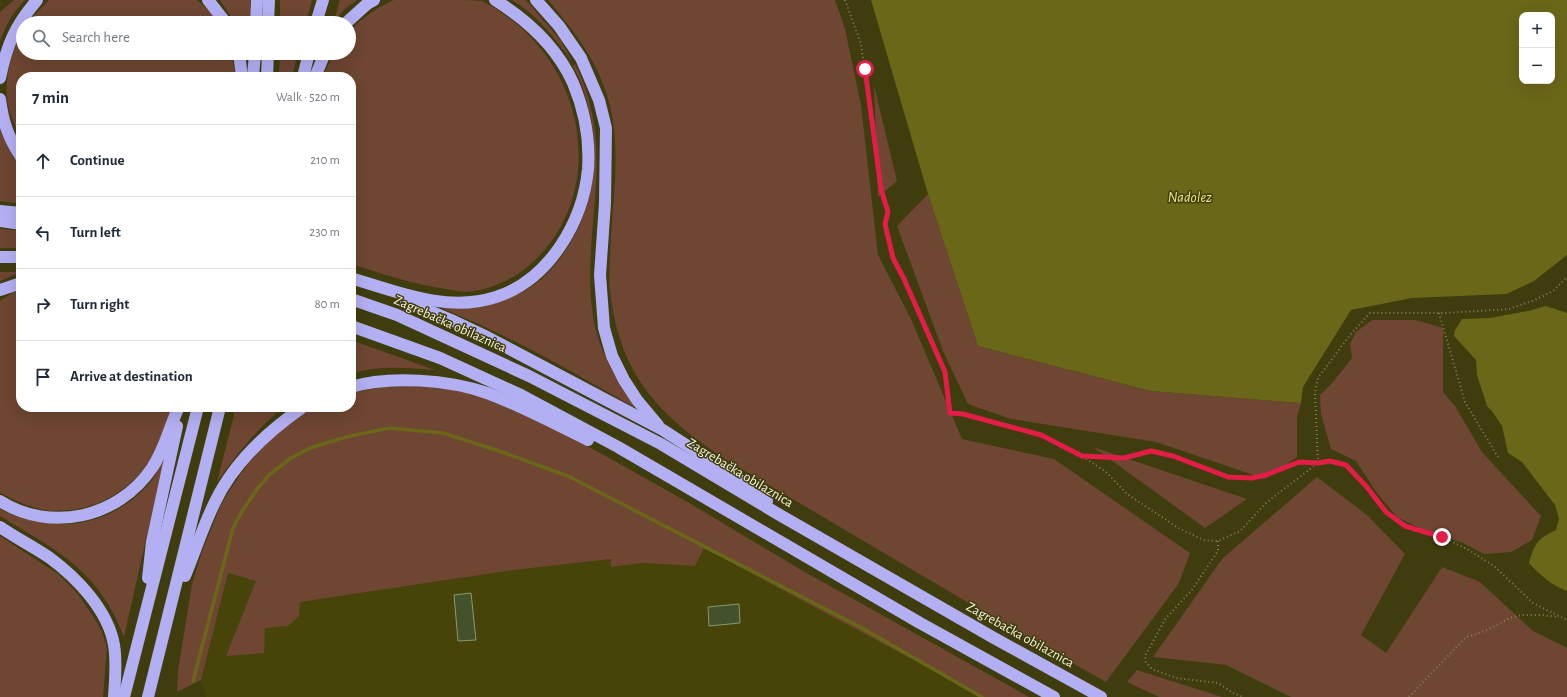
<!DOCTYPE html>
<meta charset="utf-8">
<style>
body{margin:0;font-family:"Alegreya Sans",sans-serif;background:#f2f2f3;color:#1f2937}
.controls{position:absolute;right:12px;top:12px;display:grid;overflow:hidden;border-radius:8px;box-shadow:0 4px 16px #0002}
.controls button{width:36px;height:36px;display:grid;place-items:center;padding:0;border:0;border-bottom:1px solid #e0e1e3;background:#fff;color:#1f2937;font:20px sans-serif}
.stop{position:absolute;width:12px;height:12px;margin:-9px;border:3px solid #e11d48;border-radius:50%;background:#fff}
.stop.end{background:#e11d48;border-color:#fff;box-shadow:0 1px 4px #0008}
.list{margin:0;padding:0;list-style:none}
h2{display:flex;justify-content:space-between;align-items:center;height:52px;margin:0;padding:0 16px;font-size:17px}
h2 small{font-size:13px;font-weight:400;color:#747a83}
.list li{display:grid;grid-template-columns:26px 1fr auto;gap:12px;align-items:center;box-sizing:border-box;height:72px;padding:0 16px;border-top:1px solid #e0e1e3}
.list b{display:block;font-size:15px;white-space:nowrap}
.list em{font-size:13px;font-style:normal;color:#747a83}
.icon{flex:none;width:22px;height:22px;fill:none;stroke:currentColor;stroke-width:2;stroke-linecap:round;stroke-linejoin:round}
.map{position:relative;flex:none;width:1567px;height:697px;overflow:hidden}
.search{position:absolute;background:#fff;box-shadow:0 4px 16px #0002;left:16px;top:16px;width:340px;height:44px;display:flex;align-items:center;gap:10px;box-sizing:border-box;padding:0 14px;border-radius:22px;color:#747a83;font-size:15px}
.panel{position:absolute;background:#fff;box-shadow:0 4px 16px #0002;left:16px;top:72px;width:340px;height:340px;border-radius:16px}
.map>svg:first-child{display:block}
</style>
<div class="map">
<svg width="1567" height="697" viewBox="0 0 1567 697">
<rect width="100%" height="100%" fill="#3f3c0d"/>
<path fill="#474409" d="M704 548 983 697H206L201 680 228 572 257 581 226 656 300 602 514 570 611 559V567L642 563 695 566Z"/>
<g fill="#6e4632">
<path d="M14 0H25C13 12 6 25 0 41V12Z"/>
<path d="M49 0H197L208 10 218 23H27Z"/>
<path d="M220 0H250V23H235Z"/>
<path d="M280 0H312L306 23H280Z"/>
<path d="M340 0H357L346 8 334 21Z"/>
<path d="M394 0C415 0 436 0 458 0 465 0 475 0 482 1 495 7 508 17 519 26 588 85 603 197 533 262 516 278 490 291 465 292 459 292 453 290 447 289 414 285 383 274 351 264V77H323L328 65 336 53H349C349 47 348 39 349 34 352 24 384 3 394 0Z"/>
<path d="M512 0H526L561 41 573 63C556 39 537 15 512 0Z"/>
<path d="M548 0H835L845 29 861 105 878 255 911 319 962 439 1054 459 1190 553 1179 583 1106 682 1026 637 730 462C660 417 620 377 610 291 608 268 611 244 612 221 615 183 619 143 610 106 600 64 575 32 548 0Z"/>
<path d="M23 30V53H231L236 77H21V139C15 126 8 112 7 97 5 76 13 48 23 30Z"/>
<path d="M280 53H298L292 77H279Z"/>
<path d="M575 64C619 152 580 228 593 316 598 350 617 381 637 409 573 372 509 335 441 308 458 305 475 302 492 299 500 298 509 298 516 295 533 288 547 275 558 261 602 205 605 128 573 66Z"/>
<path d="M874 85 897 181 878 197Z"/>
<path d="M0 130 13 157 21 167V204L0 201Z"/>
<path d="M928 194 978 346 1151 391 1301 403 1297 417V457L1265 479 1156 442 1011 419 968 404 943 351 897 226Z"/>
<path d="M0 229 21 231V248H0Z"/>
<path d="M0 272H21L0 281Z"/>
<path d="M21 290V407H173C169 417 166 429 162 439 145 477 112 506 70 510 64 510 57 511 51 511 33 509 16 501 0 493V301L12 293Z"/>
<path d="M1372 320H1416L1443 328V392L1455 406 1482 452 1541 516 1532 540 1511 552 1484 554 1463 543 1420 528 1397 517 1377 493 1356 461 1331 449 1321 414 1320 395 1333 382 1352 358 1350 344 1356 332Z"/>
<path d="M351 340 435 370C407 368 378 365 351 374Z"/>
<path d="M411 386 457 390 485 398 548 425 611 459 691 504 803 571 1029 697H983L704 548 695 566 642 563 611 567V559L514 570 300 602 299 616 288 626 265 628 264 653 226 656 256 581 228 573 201 680 177 692 178 670 192 584 203 549 221 505 230 490 246 466 266 444 287 426 307 412 317 407H351V393L382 387Z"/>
<path d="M236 407H284C257 428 237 454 217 482Z"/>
<path d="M1093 447 1247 499 1205 528Z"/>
<path d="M163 459 164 460 124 637C99 570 57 551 0 516V509C50 534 106 529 146 487 154 479 158 469 163 459Z"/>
<path d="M1317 477 1367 515 1405 554 1361 635 1386 653 1442 567 1480 582 1533 631 1567 648V697H1291L1226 665 1153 657 1222 559Z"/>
<path d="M0 536 58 574 77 593 93 616 102 632 107 648 103 697H0Z"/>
<path d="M1137 670 1222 697H1159L1127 682Z"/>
</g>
<g fill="#6b6719" fill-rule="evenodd">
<path d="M871 0H1567V255L1534 281 1507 294 1412 298 1351 310 1303 387 1301 403 1151 391 978 346 928 194ZM1522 15H1552V81H1522Z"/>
<path d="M1546 306 1567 313V591C1551 585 1540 575 1529 563 1535 543 1537 539 1556 530L1559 519 1555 505 1522 462 1508 453 1502 426 1492 411 1487 406 1477 375 1476 360 1454 336 1455 330 1462 319 1490 318 1528 311Z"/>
</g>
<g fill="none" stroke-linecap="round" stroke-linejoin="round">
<path stroke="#6b6719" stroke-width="3.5" d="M193 681 233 528 241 513 257 489 269 475 291 458 310 448 346 437 389 428 443 433 499 451 568 476 862 628 982 697"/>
</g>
<g fill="#43522a" stroke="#88996e">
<path d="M471 593 476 640 458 641 454 595Z"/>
<path d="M739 604 740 623 709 626 708 607Z"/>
</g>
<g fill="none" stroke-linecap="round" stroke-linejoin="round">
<g stroke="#83815b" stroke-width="2" stroke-dasharray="1 3" stroke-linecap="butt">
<path d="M845 0 861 44 881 189 888 212 885 224 893 258 904 279 945 372 950 413 963 414 1041 435 1079 454 1106 472 1127 494 1180 529 1204 540 1218 541 1240 531 1267 502 1318 463"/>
<path d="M1439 313 1465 402 1498 457"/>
<path d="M1084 456 1124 458 1151 451 1173 455 1228 477 1252 478 1266 475 1299 462 1318 463 1330 461 1346 465 1366 486 1385 512 1405 526 1442 537 1467 549 1494 566 1533 603 1567 620"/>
<path d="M1318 463 1315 392 1318 378 1350 335 1370 313H1446L1509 309 1535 300 1553 291 1567 277"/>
<path d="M1218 541V551L1191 591 1166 618 1146 654 1145 661 1152 669 1176 678 1218 683 1235 694 1244 697"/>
<path d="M1409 697 1466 637 1485 631 1510 618 1522 615H1541L1559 617"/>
</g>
<g stroke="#b3aff3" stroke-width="12">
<path d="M208 0 226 23"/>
<path d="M536 0 559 26 581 58 599 100 606 128 605 203 600 275 604 328 612 356 624 380 637 400 658 425"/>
<path d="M256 23 257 0"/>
<path d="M268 23 269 0"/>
<path d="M316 23 323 0"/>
<path d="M346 23 367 4 374 0"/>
<path d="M239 53 242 77"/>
<path d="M253 77 255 53"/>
<path d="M267 77 268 53"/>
<path d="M303 77 309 53"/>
<path d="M315 77 325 53"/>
<path d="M0 78C7 44 15 26 37 0"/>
<path d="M0 99C3 122 8 137 21 157"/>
<path d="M0 211 21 213"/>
<path d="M0 221 21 224"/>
<path d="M0 257H21"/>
<path d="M351 278C398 292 447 313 496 297 549 280 583 222 588 169 590 140 584 109 573 83 557 47 527 20 495 0"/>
<path d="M0 290 21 283"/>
<path d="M351 299 397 315 529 376 661 444 778 514 994 638 1101 697"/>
<path d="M406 301 451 320 487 337 663 430 760 493 767 501"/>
<path d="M351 326 440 358 521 395 618 447 920 623 1054 697"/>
<path d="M351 387C389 375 450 380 487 393 522 406 555 424 588 440"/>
<path d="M0 501C51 533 118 518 152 468 165 449 169 427 179 407"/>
<path d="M0 527C16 538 34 547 50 558 77 578 108 610 114 645 117 662 115 679 114 697"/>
<path d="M185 576C195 552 203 526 215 502 234 462 267 432 303 407"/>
<path d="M148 578 152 542 177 426"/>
<path d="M124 697 198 407"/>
<path d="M148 697 220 407"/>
</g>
</g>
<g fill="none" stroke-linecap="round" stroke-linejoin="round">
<path stroke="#e11d48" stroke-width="5" d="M865 69 881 189 888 212 885 224 893 258 904 279 945 372 950 413 963 414 1041 435 1082 456 1124 458 1151 451 1173 456 1228 477 1252 478 1266 475 1299 462 1318 463 1330 461 1346 465 1366 486 1386 512 1405 526 1442 537"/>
</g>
<g text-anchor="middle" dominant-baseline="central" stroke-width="3" stroke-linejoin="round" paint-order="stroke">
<g font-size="14" fill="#f6f5dd" stroke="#3f3c0d">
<text transform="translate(450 324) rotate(24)">Zagrebačka obilaznica</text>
<text transform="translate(740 473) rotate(31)">Zagrebačka obilaznica</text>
<text transform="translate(1020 635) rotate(29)">Zagrebačka obilaznica</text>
</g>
<g font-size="15" font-style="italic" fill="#ede881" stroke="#3f3c0d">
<text x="1190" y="197">Nadolez</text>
</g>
</g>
</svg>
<div class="controls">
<button>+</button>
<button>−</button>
</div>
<div class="stop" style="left:865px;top:69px"></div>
<div class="stop end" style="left:1442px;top:537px"></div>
<div class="search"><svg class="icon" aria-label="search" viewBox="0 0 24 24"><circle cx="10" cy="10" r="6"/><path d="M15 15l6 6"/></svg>Search here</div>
<section class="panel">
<h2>7 min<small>Walk · 520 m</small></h2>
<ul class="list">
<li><svg class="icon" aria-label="ahead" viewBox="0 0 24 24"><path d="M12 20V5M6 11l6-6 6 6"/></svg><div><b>Continue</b></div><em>210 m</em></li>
<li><svg class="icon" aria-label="left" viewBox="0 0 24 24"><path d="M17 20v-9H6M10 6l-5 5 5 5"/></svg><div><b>Turn left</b></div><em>230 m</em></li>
<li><svg class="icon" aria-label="right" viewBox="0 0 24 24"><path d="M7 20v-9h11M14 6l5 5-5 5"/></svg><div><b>Turn right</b></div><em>80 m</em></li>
<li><svg class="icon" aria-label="arrive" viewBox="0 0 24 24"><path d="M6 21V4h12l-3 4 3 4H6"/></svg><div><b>Arrive at destination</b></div></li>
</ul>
</section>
</div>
